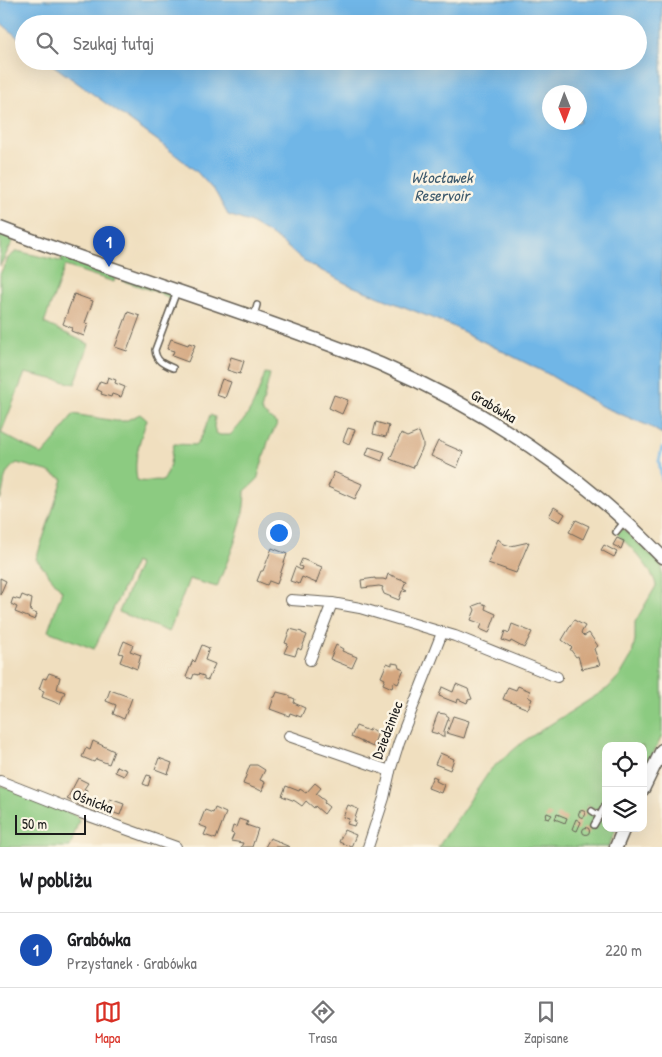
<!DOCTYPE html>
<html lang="pl">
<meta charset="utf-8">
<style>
body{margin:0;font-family:"Patrick Hand",sans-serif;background:#f2f2f2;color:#202124}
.controls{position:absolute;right:15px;bottom:15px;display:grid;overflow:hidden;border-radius:10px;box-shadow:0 5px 20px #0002}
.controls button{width:45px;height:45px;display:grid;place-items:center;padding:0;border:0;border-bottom:1px solid #e0e0e0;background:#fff;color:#202124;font:25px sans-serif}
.compass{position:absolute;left:542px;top:85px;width:45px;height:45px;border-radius:50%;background:#fff;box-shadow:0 5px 20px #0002;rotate:179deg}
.scale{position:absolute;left:15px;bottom:12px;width:71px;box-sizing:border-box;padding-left:5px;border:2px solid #1c1c1c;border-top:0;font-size:14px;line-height:18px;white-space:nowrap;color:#1c1c1c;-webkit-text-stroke:4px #fcf5e5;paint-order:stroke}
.you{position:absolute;left:278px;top:532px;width:18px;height:18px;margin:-12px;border:4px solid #fff;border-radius:50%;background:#1a73e8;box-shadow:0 0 0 8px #1a73e833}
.badge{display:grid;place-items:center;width:32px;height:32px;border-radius:50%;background:#d93025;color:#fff;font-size:16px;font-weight:700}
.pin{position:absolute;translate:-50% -41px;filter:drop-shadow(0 1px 2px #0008)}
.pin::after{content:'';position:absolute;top:26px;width:18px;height:15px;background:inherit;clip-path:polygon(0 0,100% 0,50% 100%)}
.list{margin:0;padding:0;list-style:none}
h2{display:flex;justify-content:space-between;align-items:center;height:65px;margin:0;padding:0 20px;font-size:21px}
h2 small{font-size:16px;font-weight:400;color:#757577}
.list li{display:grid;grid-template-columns:32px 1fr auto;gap:15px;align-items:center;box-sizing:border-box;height:75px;padding:0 20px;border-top:1px solid #e0e0e0}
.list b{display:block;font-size:19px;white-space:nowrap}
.list p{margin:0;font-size:16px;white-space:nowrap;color:#757577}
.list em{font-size:16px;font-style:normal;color:#757577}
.icon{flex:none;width:28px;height:28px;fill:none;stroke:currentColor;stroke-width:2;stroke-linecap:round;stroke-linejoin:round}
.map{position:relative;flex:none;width:662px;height:847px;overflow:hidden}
.search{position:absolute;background:#fff;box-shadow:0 5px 20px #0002;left:15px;right:15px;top:15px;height:55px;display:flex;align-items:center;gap:12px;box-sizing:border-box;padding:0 18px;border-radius:28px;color:#757577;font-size:19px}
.sheet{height:140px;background:#fff}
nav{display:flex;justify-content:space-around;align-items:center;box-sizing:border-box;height:70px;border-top:1px solid #e0e0e0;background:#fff;font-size:14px;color:#757577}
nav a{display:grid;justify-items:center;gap:2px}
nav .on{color:#d93025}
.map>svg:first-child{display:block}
</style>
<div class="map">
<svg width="662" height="847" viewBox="0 0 662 847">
<rect width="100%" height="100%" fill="#fcf5e5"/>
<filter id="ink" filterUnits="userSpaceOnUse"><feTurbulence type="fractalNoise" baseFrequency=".02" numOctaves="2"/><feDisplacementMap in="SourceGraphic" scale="10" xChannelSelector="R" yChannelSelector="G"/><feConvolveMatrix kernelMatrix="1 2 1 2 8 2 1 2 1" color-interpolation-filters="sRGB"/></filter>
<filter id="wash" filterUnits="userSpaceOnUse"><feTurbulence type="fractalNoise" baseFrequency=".0096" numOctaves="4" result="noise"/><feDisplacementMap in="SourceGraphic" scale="20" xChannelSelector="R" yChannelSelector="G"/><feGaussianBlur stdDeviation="1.12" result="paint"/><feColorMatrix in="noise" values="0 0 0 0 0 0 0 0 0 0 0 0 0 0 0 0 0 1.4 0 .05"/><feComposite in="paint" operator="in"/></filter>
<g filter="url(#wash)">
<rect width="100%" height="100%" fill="#f0dfbf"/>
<g fill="#8ccb81" stroke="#54744e">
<path d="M0 234 9 237 13 241 0 266Z"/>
<path d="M17 251 64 262 61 260 62 256 116 275 114 282 65 266 44 323 89 344 75 384 25 373 1 433 42 455 57 438 73 414 116 421H125L140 414 147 420C140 439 133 460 137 480 148 484 153 478 163 481 171 470 170 457 174 444L196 445 203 434 210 415 215 417 214 427 216 433 220 435H230C251 416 256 399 265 373L270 374 261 411 277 424 268 442 257 480 245 491C245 525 229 556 217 587L189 579 169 632 119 612 139 565 135 562 121 593 94 649 48 631 62 591 36 559 63 479 47 471 17 463C0 474 7 483 0 500V274L8 258Z"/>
<path d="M125 278 173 295 170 300 160 293 123 281Z"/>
<path d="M622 528 653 557 662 567V736L643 774V746H606V799L598 809H594L588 805 586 809 594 816V820L590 826 594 828 606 808V828H617L608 847H438L491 769 524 741 608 688 621 674 632 655 635 640V622L656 586C654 570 629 545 617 534Z"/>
<path d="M0 785 75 815 79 820 70 847H0Z"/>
</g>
<path fill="#6fb6e7" stroke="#466982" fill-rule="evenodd" d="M0 0H662V434L649 426 601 406 548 374 452 326 347 284 307 263 276 238 249 222 228 215 216 193 197 172 158 141 47 61H638V24H24V43L0 22ZM550 92H580V122H550Z"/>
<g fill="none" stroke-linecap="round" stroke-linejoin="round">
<path stroke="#6fb6e7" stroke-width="3" d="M662 448 659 461 662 480"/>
</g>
<g id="blocks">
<g fill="#d4a780">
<path d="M74 294 93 301 85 323 88 324 84 336 71 331 72 328 63 324Z"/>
<path d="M128 312 140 316 127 351 115 347Z"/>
<path d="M171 339 188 345 189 343 195 345 188 362 172 356 174 351 167 349Z"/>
<path d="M231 357 244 361 240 374 227 370Z"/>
<path d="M108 377 116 380 115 383 125 387 121 397 112 394 111 397 101 394 102 392 96 389 100 381 106 383Z"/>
<path d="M222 379 231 382 225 398 216 395Z"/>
<path d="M334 395 348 400 342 414 329 408Z"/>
<path d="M376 422 389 426 386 437 373 434Z"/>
<path d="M348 428 355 430 349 444 343 441Z"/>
<path d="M419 432 423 443V447L413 468 390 459 401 434 407 437Z"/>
<path d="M438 441 463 452 457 468 431 456Z"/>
<path d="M369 447 385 452 382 461 366 455Z"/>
<path d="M334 472 362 484 355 499 328 487Z"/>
<path d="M554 507 565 514 560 522 549 516Z"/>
<path d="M576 520 589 526 583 539 569 532Z"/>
<path d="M617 538 624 541 621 549 613 545Z"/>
<path d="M498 539 504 544 511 546 529 542 516 573 488 563Z"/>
<path d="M604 545 617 552 614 557 601 550Z"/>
<path d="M272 548 287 554 277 584 269 581 267 585 257 581 261 571H263Z"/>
<path d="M302 559 322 567 316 583 302 577 299 584 290 581 295 567 301 570 302 567 299 566Z"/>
<path d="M388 574 406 581 403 588 407 590 402 591 399 600 384 594 382 589 383 587 379 586 362 588 361 580 375 578V579H383L386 580Z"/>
<path d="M0 578 6 581 0 595Z"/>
<path d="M22 595 32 599 30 611 37 614 35 620 15 612 17 607 11 604 13 598 20 600Z"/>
<path d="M481 603 486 605 485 609 496 614 489 633 480 629 482 624 471 620 475 610 473 606Z"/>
<path d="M574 620 585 626 581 633 584 636 589 633 598 646 594 649 600 665 582 669 578 656 576 657 570 649 572 648 570 646 562 640Z"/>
<path d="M512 624 532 632 524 648 511 641 510 643 502 640 505 631 509 633Z"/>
<path d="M290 629 302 632V633L307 635 301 650 298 648 295 656 284 653 288 644 285 643Z"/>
<path d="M124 641 133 645 130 651 141 655 137 669 120 662 123 654 119 653Z"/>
<path d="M202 645 209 648 205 660 215 664 208 680 204 679V676L198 674V675L194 674 192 679 186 677 193 660 195 662Z"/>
<path d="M336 645 343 649 342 651 357 657 352 668 330 659Z"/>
<path d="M387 663 392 665V663L398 664 399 668 404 670 398 684 394 682 392 688 383 684 385 679 381 677Z"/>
<path d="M49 673 60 677 57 689 65 692 60 704 42 697 44 691 39 689 43 678 46 679Z"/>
<path d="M456 684 468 689 472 699 468 700 467 703 458 699 457 703 439 696 442 687 453 692Z"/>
<path d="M518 686 530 691 528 697 532 699 528 709 503 699 508 687 516 690Z"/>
<path d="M110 690 132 698 124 719 113 714 116 705 106 701Z"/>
<path d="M277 692 289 695 290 697 295 699 294 703 305 708 301 717 290 713 289 716 270 709 274 697H275Z"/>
<path d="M438 713 445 714 449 717 444 731V737H442L438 734 431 732Z"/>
<path d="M453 716 469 721 464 738 447 733Z"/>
<path d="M356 726 369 731 370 729 378 732 373 747 351 737Z"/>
<path d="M93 741 114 751 109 764 96 759 94 762 82 757 86 748 90 750Z"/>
<path d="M440 753 454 759 450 770 435 764Z"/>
<path d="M159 758 172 763 168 774 155 769Z"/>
<path d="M250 765H257L265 770 260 780 265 782 262 791 243 784Z"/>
<path d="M117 766 127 770 124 776 115 772Z"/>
<path d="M147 775 151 776 148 786 143 784Z"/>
<path d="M433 776 437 778 436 781 444 785 441 793 428 788Z"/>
<path d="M78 778 88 783 84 789 87 790 85 794 80 792 75 801 77 802 79 798 86 802 84 807 67 799Z"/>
<path d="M315 783 321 788 316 794 325 801 324 803 329 807 324 814 315 806 314 808 306 801 302 806 295 801 282 796 286 786 299 791 300 789 306 793Z"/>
<path d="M110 799 124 804 120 815 106 810Z"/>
<path d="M348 805 358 809 354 821H356L354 826 347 824 349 819 343 817Z"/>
<path d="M215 808 226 813 216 839 204 835 207 828 199 825 205 810 213 813Z"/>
<circle cx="582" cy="814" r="3.5"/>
<path d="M547 813 552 815 549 819 545 818Z"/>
<path d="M557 814 567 818 565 823 555 819Z"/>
<path d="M239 819 248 822 246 825 258 829 252 847H241L243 843 231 841 234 834 231 833 233 826 236 827Z"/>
<path d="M576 819 581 822 577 831 572 829Z"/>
<circle cx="586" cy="831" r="3.5"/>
<path d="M344 830 356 835 351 847 339 842Z"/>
<path d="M270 838 278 841V842L290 847H265Z"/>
</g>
</g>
</g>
<g filter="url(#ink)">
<use href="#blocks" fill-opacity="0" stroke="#666055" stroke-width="1"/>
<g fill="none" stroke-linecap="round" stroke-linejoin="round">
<g stroke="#666055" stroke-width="8">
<g id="service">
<path d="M254 316 257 305"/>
<path d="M173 368C163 364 156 361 155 350L177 291"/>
<path d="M616 532 624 522"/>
<path d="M592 811 598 815"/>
<path d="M594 825 606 804"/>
</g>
</g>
<g stroke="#666055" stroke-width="12">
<g id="minor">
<path d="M291 600 332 603 360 608 455 636 557 677"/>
<path d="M310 660 332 603"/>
<path d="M289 736 390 771"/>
<path d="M0 781 81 813 176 847"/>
<path d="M368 847 384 798 390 771 399 742 442 633"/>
</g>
</g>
<g stroke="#666055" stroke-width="15">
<g id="tertiary">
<path d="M0 228C83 260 168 287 253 317 295 332 338 347 380 364 484 409 583 475 662 557"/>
<path d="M643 789 662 750"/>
<path d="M616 847 624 828"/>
</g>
</g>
<use href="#service" stroke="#fff" stroke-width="5"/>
<use href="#minor" stroke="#fff" stroke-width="10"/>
<use href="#tertiary" stroke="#fff" stroke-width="12"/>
</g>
</g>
<g text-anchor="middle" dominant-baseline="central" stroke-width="5" stroke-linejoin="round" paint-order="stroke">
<g font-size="15" fill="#1c1c1c" stroke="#fcf5e5">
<text transform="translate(494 406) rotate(31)">Grabówka</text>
<text transform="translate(387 730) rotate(-69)">Dziedziniec</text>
<text transform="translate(93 801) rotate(21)">Ośnicka</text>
</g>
<g font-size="16" font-style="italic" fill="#3d5a6d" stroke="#fcf5e5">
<text x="442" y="177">Włocławek<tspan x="442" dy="18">Reservoir</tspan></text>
</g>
</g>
</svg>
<div class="controls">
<button><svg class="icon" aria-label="locate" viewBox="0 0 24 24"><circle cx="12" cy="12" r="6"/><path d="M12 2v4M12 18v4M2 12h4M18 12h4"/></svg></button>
<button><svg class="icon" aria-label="layers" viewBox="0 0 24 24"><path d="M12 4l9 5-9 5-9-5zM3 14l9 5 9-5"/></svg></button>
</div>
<svg class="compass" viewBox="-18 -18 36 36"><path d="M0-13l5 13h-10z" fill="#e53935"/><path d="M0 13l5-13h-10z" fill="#757577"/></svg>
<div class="scale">50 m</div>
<div class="you"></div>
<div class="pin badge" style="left:109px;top:267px;background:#1a4fb4">1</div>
<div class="search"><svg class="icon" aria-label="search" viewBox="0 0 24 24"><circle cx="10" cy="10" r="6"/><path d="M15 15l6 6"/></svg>Szukaj tutaj</div>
</div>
<section class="sheet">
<h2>W pobliżu<small></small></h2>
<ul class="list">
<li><span class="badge" style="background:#1a4fb4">1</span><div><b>Grabówka</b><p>Przystanek · Grabówka</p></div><em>220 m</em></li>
</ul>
</section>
<nav>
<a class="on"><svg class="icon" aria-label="map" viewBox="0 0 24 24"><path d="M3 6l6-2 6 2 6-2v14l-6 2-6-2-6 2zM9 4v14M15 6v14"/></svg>Mapa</a>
<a><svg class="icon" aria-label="directions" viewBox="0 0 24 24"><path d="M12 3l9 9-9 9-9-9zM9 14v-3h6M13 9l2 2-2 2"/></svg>Trasa</a>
<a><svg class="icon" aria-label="saved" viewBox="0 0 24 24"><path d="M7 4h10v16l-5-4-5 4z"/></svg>Zapisane</a>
</nav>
